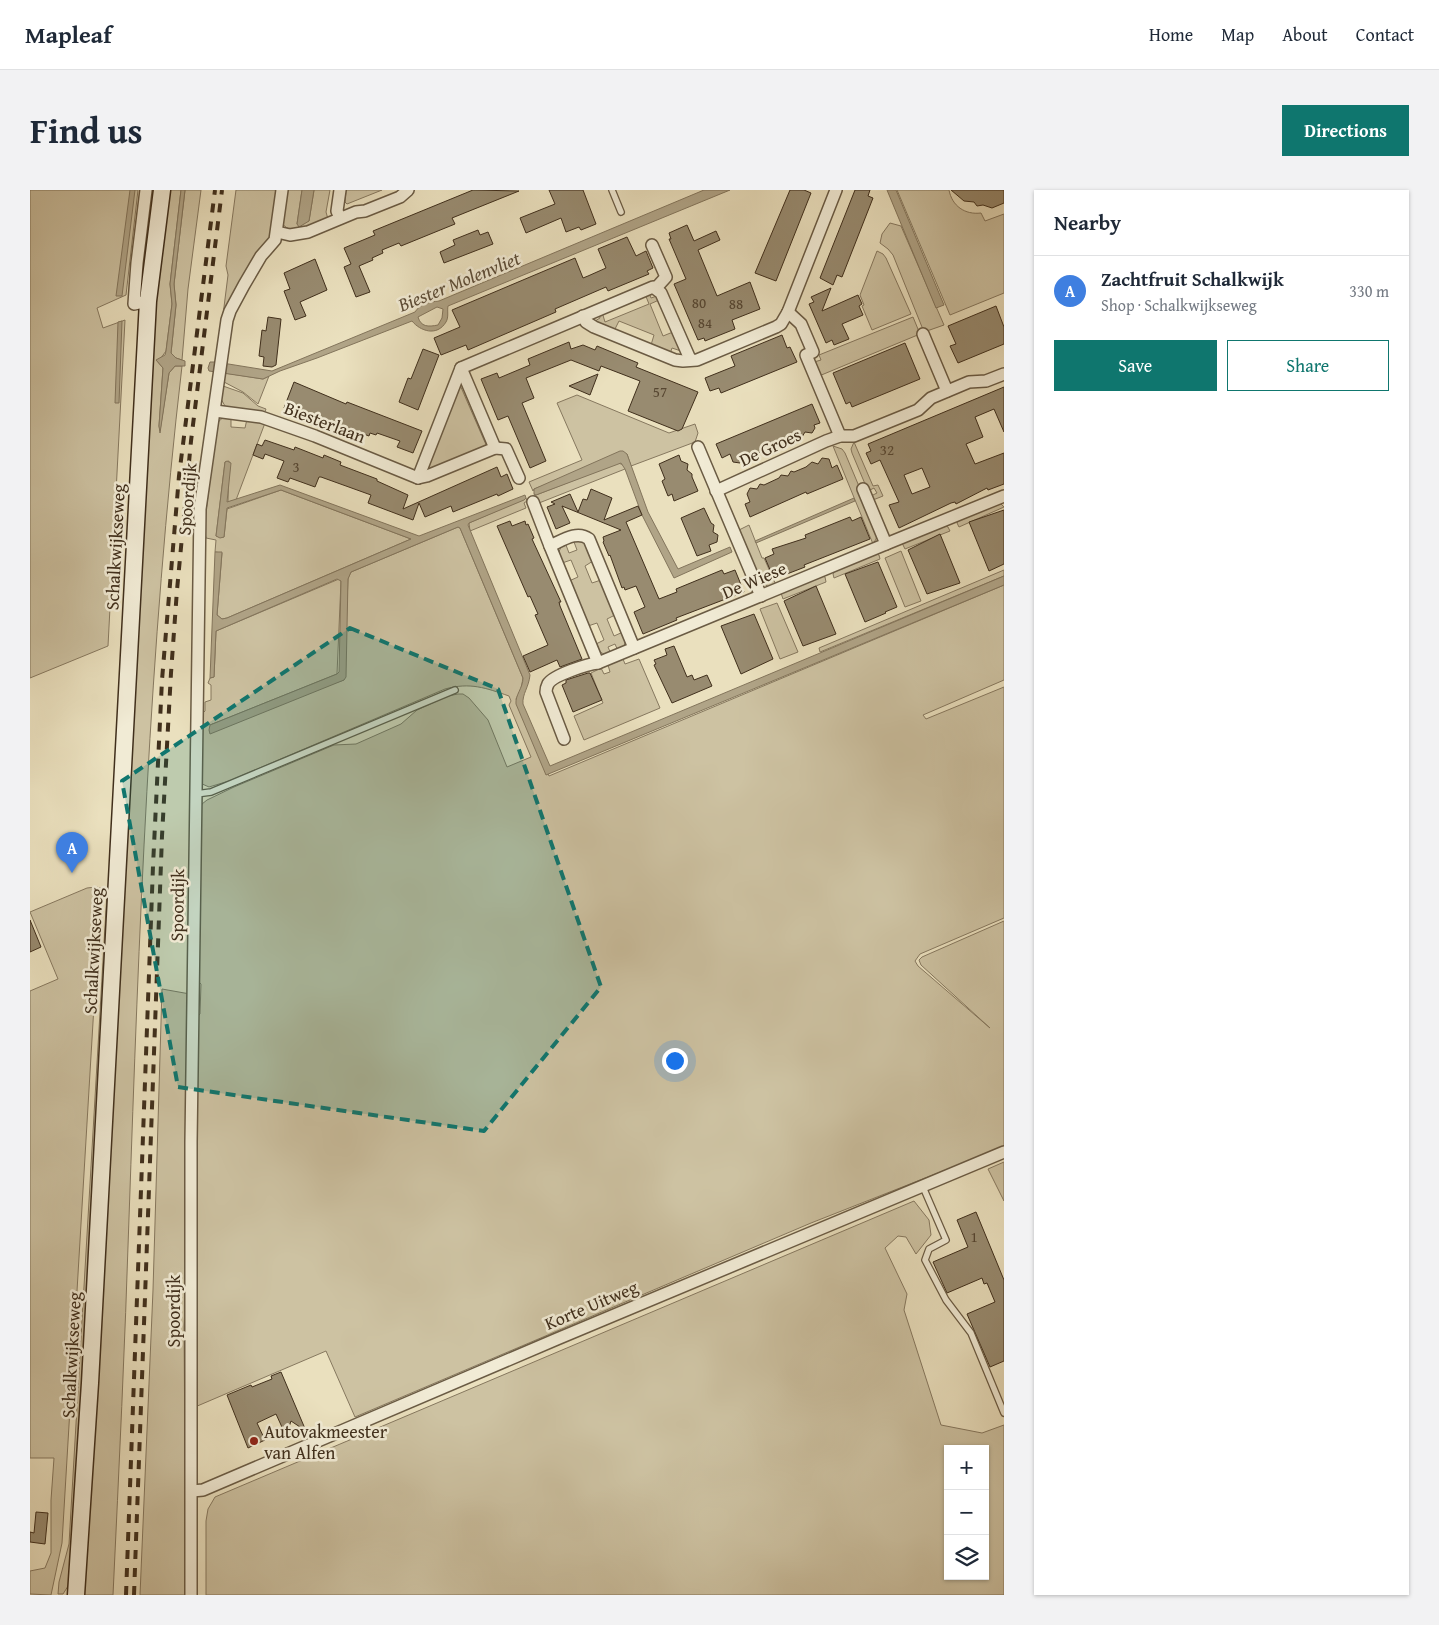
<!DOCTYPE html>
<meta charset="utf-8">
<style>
body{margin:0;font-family:"Gentium Book Plus",serif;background:#f2f2f3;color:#1f2937}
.controls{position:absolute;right:15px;bottom:15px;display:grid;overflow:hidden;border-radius:0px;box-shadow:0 1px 4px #0004}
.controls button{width:45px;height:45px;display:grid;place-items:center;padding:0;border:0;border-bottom:1px solid #e0e1e3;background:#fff;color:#1f2937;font:25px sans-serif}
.you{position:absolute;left:644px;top:870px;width:18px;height:18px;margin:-12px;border:4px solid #fff;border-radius:50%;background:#1a73e8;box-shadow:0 0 0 8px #1a73e833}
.badge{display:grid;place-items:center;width:32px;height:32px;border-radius:50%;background:#0f766e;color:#fff;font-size:16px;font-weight:700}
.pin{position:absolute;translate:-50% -41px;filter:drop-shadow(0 1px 2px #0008)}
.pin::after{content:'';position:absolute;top:26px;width:18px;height:15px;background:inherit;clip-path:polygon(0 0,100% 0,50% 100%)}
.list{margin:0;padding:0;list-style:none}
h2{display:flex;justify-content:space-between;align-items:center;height:65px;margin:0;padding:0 20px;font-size:21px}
h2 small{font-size:16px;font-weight:400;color:#747a83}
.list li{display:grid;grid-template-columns:32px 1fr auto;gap:15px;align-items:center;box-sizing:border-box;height:70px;padding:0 20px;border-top:1px solid #e0e1e3}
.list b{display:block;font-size:19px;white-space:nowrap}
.list p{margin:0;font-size:16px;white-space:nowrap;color:#747a83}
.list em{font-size:16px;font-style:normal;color:#747a83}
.actions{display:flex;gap:10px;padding:15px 20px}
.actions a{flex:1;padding:11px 0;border:1px solid #0f766e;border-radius:0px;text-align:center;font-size:18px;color:#0f766e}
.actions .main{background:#0f766e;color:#fff}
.icon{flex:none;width:28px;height:28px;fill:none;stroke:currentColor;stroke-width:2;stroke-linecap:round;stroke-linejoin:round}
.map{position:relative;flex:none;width:974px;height:1405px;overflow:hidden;border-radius:0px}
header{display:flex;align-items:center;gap:30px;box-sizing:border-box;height:70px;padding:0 25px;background:#fff;border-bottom:1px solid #e0e1e3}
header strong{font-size:24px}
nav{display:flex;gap:28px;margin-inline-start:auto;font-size:18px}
.intro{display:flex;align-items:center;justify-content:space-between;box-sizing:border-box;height:120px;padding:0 30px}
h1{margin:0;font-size:35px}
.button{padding:12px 22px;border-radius:0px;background:#0f766e;color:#fff;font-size:18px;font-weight:700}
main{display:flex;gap:30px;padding:0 30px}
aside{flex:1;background:#fff;border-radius:0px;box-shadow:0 1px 4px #0004}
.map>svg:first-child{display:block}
</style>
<header>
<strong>Mapleaf</strong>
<nav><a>Home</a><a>Map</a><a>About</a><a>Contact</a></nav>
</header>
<div class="intro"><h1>Find us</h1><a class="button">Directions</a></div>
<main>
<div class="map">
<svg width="974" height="1405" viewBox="0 0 974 1405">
<rect width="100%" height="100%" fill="#eae0be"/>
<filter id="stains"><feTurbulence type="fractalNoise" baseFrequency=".004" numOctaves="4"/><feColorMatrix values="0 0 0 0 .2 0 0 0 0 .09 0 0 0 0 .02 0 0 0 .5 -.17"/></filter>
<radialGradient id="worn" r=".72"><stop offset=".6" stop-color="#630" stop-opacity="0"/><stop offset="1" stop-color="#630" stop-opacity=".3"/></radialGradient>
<g fill="#cdc2a2" stroke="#86785f" fill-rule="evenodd">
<path d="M0 0H108L96 105 67 118 73 138 95 130 78 456 0 488Z"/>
<path d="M137 0H151L140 94 142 114 136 161 128 172 133 178 129 236 130 241 139 183 145 176H152C119 459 109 744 99 1028 95 1154 89 1279 83 1405H52L126 113Z"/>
<path d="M155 0H171L158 99 152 170 146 168 141 163 146 115 144 94Z"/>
<path d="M206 0H247L240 48 190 149 198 85 196 76Z"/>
<path d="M256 0H272L267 34 279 31 284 0H300L296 22 298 29C285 34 263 49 252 33Z"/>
<path d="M316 0H352L317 14 315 12Z"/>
<path d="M867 0H919C922 16 935 25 951 23L955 31 974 24V103L920 125Z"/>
<path d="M860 33 871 36 914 135 894 142 863 65 858 59 850 53 852 44Z"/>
<path d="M847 61 853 64 856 68 881 124 842 140 832 116 834 115 830 105Z"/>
<path d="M619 103 621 108 627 106 629 110 620 114 633 146 643 142 651 161 642 158 640 164 621 155 624 145 589 131 584 141 566 132 565 131 570 128 569 124 572 122 575 132 619 114 615 104Z"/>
<path d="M883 127 890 144 789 186 784 172 791 170 789 165Z"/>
<path d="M195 183 233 189 239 186 228 214 213 202 194 192Z"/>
<path d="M430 195 457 257 399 279V273Z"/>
<path d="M193 196 213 203 228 216 236 219 234 224 200 218 195 216 191 209Z"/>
<path d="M547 205 639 243 665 234 668 243 665 252 601 276 597 264 504 299 503 301 499 292 552 270 527 213Z"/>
<path d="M195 226 201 227V237L215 238 217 229 235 233 206 310 198 312 199 271 195 272 186 346 194 347 197 319 251 300 381 349 197 428 192 429 187 425 192 363 185 362 186 350 176 348 174 337 187 236 189 231Z"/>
<path d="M824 252 843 296 848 295 853 306 843 310 841 306 847 303 844 298 838 301 822 263 821 259Z"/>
<path d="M803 256 812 259 815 263 831 301 847 345 846 349 843 354Z"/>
<path d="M588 273 594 275 595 279 509 313 504 304 506 305Z"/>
<path d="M496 308 497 311 494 313 496 318 440 341 439 333Z"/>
<path d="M970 313 974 317 929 337 927 333 929 330Z"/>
<path d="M719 335 732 368H734L746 395 739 397 731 392 709 340Z"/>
<path d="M916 336 918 337 920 341 875 359 872 353Z"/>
<path d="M428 337 430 338 493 488 491 499 486 509 519 586 974 395V490L893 525 896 529 974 497V728L890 764 885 771 888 776 960 838 891 775 889 770 892 767 974 731V957L781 1033 325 1227 296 1161 165 1217 163 1151 167 1147V1116L163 1113 166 828 170 824 171 794 167 790 169 622 172 614 177 610 204 597 304 555 326 554 371 534 387 520 418 506 428 504H433L439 508 458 530 477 577 501 567 479 515 481 511 479 506C456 498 440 492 415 499L199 591 179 597 170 593 171 525 175 521V512L181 510V495L178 493 180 488 184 487 186 441 309 389 311 391 307 484 180 535 314 490 318 388 321 382Z"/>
<path d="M548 350 556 354 563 371 555 376 562 393 571 390 585 425 577 429 584 446 593 442C596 452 597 455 588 461L585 454 578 457 581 464C571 465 569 462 566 454L574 450 567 433 558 436 539 391 548 387 541 370 532 373 528 364 531 357 536 355 539 363 547 360 544 352Z"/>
<path d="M871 361 891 411 875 417 855 368Z"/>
<path d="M846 364 849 365 850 369 804 388 803 384 805 381Z"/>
<path d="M974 380V386L790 462 789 458Z"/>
<path d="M792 386 795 387 796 392 753 409 751 403Z"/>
<path d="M747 413 768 462 750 469 730 419Z"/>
<path d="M593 469 595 474 609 469 630 518 554 550 544 526 573 513 561 483 571 478 574 484 580 482 578 475Z"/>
<path d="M66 697 71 698 32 1353 21 1405 0 1404V1381L15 1378 21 1363V1310L24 1268H0V801L28 789 0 722 57 698Z"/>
<path d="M77 702 80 708 40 1393 33 1404H28L29 1392 39 1354Z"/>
<path d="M132 799 160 804 156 1101 154 1136 156 1405H110L123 1100Z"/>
<path d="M974 972V1011L958 979Z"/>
<path d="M884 1011 899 1030 901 1045 886 1064 876 1047 868 1046 855 1058 877 1104 874 1120 911 1235 952 1243 974 1235V1405H176V1331L178 1319 185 1307ZM918 1259H955V1386H918Z"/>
</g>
<g fill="#b0a487" stroke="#83755c" fill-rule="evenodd">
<path d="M100 0H105L92 106H86Z"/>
<path d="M151 0H155L144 94 146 115 141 163 146 168 155 171V176H145L139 183 130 243 129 236 133 178 126 170 135 165 136 161 142 114 140 94Z"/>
<path d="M272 0H284L279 31 269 37 267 34Z"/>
<path d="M674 0H700L418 116C417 121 419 127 416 132 407 147 390 141 382 131L287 168 250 181 233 189 179 181 178 178 180 172H186L242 181 385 122C390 114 399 112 409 111ZM407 117 413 119 412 128 408 135C398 137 391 137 388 127Z"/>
<path d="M857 0H866L914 115 906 118Z"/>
<path d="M92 131 89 213H85L88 132Z"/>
<path d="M590 261H593L597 264 618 322 648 379 700 357 702 362 644 388 612 325 595 279 591 273 506 305 504 304V299Z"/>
<path d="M197 271 201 273 197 312 250 295 389 346 495 305 496 308 494 310 439 333 438 335 500 485C499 497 492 504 493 514L520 576 974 386V395L516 585 486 514C485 505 493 498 493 488L430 338 428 337 321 382 318 389 316 487 314 490 180 544 179 540 180 535 307 484 309 482 311 391 307 389 186 441 184 487 180 488 185 362H192L187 425 192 429 197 428 381 349 251 300 197 318 194 347 190 348 186 346 195 272Z"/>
<path d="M824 308 825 311 726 353 725 351Z"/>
</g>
<g fill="#988b70" stroke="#402f1c" fill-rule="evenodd">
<path d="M443 0 489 1 422 28 425 34 371 56 369 53 352 60 353 63 342 68 343 70 329 76 340 102 326 107 314 77 321 74 314 58 345 45 343 41Z"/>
<path d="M519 0H553L566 34 551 40 549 37 536 42 531 28 496 43 490 28 525 14Z"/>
<path d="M760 0H774L781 3 746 91 725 83Z"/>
<path d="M825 0H840L838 6 843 8 812 87 807 85 803 95 790 88Z"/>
<path d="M921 0H974V13L962 18 953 15 947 16 944 12 934 11Z"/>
<path d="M657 35 664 51 686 41 690 50 668 60 687 106 720 92 730 119 702 130 705 139 675 151 674 148 668 150 644 94 656 89 639 49H641L639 43Z"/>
<path d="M448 40 450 45 458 42 463 54 414 73 410 62 425 55 423 50Z"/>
<path d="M597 47 606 66 616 61 623 78 617 81 619 84 578 101 576 97 525 119 526 122 438 160 436 155 411 165 404 148 430 137 422 120 545 68 553 88 558 86 576 78 568 59Z"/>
<path d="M285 69 297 100 270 112 276 126 265 130 254 101 260 99 254 83Z"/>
<path d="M801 98 792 121 828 105 832 114 829 116 833 125 812 134 819 149 804 155 802 150 796 153 779 114 784 112 781 107Z"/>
<path d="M966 116 974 137V154L928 173 920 156 926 154 918 136Z"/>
<path d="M238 127 251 129 246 175 242 177 233 176 234 167 229 166 232 140 236 141Z"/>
<path d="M752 145 757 158 760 157 767 172 691 203 689 198 680 201 675 188 705 176 701 166Z"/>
<path d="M539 152 541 159 553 155 565 160 567 156 608 173 606 177 668 202 652 239 648 241 598 221 610 191 571 176 569 181 541 170 496 188 504 208 492 213 516 271 500 278 478 226 468 230 451 189 467 183 469 188 500 175 498 169Z"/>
<path d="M875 153 890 189 822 217 820 212 816 214 803 183Z"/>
<path d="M393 159 409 165 388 220 369 212 378 188 381 189Z"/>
<path d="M568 184 560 205 539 196Z"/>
<path d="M264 192 316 214 317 212 392 241 383 263 367 257 370 251 347 243 346 245 340 243 339 246 286 226 284 230 254 218Z"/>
<path d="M974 197V242L964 219 945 227 953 247 936 254 945 274 974 263V294L958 300 957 298 926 314 925 312 921 313 869 338 859 315 869 312 850 270 841 274 836 263 841 261 838 254ZM892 278 900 297 882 304 874 285Z"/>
<path d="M782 214 790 233 784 235 785 238 782 243 775 242 772 247H768L753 253 751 256 744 255 741 260 737 259 722 266 720 269 714 268 710 273 703 272 700 264 692 268 686 254Z"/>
<path d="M235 250 264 260 265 257 293 268 294 265 311 272 310 275 347 289V291L378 305 373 319 467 277 471 287 477 284 483 299 468 306 467 304 423 322 421 316 395 327 389 313 383 330 338 313 341 305 291 287H289L285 297 260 288 258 292 247 288 254 271 235 264 233 269 223 265 227 254 232 256Z"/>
<path d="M649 265 651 271 658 274 657 280 662 284V287L668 301 644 311 642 304 638 306 632 291 635 289 629 274Z"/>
<path d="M792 268 799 269 802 278 807 275 813 289 777 304 776 302 720 327 715 314 720 312 717 304 720 298 727 299 730 294 734 295 749 288 751 285 758 286 761 281 764 282 776 277 782 272 788 274Z"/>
<path d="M561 299 582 308 574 330 608 316 612 325 596 332 629 409 647 402 646 399 692 380 694 384 705 380 714 402 646 428 647 430 613 444 604 422 615 417 606 396 595 400 594 397 592 398 580 365 579 366 573 352 574 351 573 347 591 340 532 316 540 333 526 339 517 317 525 314 521 312 540 304 548 322 553 309 557 310Z"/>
<path d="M674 318 681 333 684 335 683 342 688 345 687 352 679 355 681 361 667 366 651 328Z"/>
<path d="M974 320V374L959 381 939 332Z"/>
<path d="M820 327 822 331 831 327 840 349 774 375 775 377 744 389 735 368 744 364 742 359 776 348 775 345Z"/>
<path d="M480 331 482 336 495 331 496 335 498 334 504 348 502 349 531 412H529L530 416 552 469 530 477 527 470 500 482 493 466 518 455 505 425 508 424 500 406 498 407 467 336Z"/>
<path d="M910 344 930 393 897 404 878 360Z"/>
<path d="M848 372 867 417 855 422 856 423 835 432 815 384Z"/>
<path d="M786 396 806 444 773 456 754 411Z"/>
<path d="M724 424 743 469 711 484 691 436Z"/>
<path d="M644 456 657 487 662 485 664 490 677 485 682 496 642 513 624 475 626 474 624 470 637 465 635 459Z"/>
<path d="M558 483H560L572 510 543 522 532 495 536 493V490Z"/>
<path d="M0 730 11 757 0 762Z"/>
<path d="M946 1022 974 1090V1171L960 1177 937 1124 965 1112 957 1093 954 1094 952 1088 917 1103 903 1072 938 1057 927 1030Z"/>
<path d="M251 1182 276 1241 261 1231 256 1246 246 1224 227 1233 235 1250 218 1258 197 1205 221 1195 222 1197 242 1189 241 1186Z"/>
<path d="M6 1322 18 1323 15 1354 0 1352V1342L4 1343Z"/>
</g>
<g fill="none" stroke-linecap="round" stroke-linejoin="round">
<g stroke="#6a5b44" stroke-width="8">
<g id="lane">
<path d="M582 0 591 22"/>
<path d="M166 604 181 602 425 500"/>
<path d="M893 997 916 1050 899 1059 895 1070 916 1110 941 1143 974 1223"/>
</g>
</g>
<g stroke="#6a5b44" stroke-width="14">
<g id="street">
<path d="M116 0 107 73 104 114 118 111"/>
<path d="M310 0 307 21 310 28"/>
<path d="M247 42 260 45 278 42 326 22 335 21 370 7 378 0"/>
<path d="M622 55 636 87 626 98"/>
<path d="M758 122 771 134 783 162 776 165 810 246"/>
<path d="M553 126 556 132 564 137 645 170 653 171 667 170 746 137 751 134 758 122 806 0"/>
<path d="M893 144 917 201"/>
<path d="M185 221 231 227 285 246 388 288 397 286 465 258 431 178"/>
<path d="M668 257 731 406"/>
<path d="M465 258 476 259 489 288"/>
<path d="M388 288 431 178 623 97 631 103 660 169"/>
<path d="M833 299 856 354 974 306"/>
<path d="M686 301 796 251 810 246H824L888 220 901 208 939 192 956 191 974 184"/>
<path d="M503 312 520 356"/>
<path d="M568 473 520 356C533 350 547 340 559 349L604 458"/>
<path d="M534 549 516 502C516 500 517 496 518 494 523 485 558 474 568 473L856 354"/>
<path d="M162 1301 173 1300 527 1149 974 962"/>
<path d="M161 1405V952L170 319 197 130 200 121 214 95 231 66 245 50 252 0"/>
</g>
</g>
<g stroke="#402f1c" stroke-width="19">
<path id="secondary" d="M46 1405 60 1193 118 111 132 0"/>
</g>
<use href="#lane" stroke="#f1ebd5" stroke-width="5.5"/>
<use href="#street" stroke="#f1ebd5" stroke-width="11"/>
<use href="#secondary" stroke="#f1ebd5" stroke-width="16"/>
<g stroke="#402f1c" stroke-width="4" stroke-dasharray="9 9" stroke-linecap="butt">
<path d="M96 1405 123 676 132 490 149 286 185 0"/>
<path d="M104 1405 132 646 141 483 147 400 161 251 192 0"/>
</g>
</g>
<path fill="#0f766e" fill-opacity="0.2" stroke="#0f766e" stroke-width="4" stroke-dasharray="10 6" stroke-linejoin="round" d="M320 438 468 499 571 797 454 941 148 897 92 591Z"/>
<circle fill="#8f2418" stroke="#f1ebd5" stroke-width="2" cx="224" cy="1251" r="5"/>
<g text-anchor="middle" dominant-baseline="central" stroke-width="5" stroke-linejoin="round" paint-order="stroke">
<g font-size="15" fill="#564631">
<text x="669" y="112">80</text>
<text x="706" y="113">88</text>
<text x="675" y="132">84</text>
<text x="630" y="201">57</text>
<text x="857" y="259">32</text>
<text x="266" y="276">3</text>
<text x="944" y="1046">1</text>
</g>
<g font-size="18" fill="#402f1c" stroke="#f1ebd5">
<text transform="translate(295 232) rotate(21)">Biesterlaan</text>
<text transform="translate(740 257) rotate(-25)">De Groes</text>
<text transform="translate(157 309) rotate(-85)">Spoordijk</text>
<text transform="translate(85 357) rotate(-87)">Schalkwijkseweg</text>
<text transform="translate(724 390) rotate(-23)">De Wiese</text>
<text transform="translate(147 715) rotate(-89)">Spoordijk</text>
<text transform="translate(63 761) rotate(-87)">Schalkwijkseweg</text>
<text transform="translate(561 1115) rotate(-23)">Korte Uitweg</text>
<text transform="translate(143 1121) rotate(-90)">Spoordijk</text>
<text transform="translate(41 1165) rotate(-87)">Schalkwijkseweg</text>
</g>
<g font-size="18" fill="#402f1c" stroke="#f1ebd5" text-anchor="start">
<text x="234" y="1241">Autovakmeester<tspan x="234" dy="21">van Alfen</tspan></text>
</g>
<g font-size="19" font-style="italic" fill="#5c4c37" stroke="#f1ebd5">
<text transform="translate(429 91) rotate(-22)">Biester Molenvliet</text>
</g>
</g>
<rect width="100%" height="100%" filter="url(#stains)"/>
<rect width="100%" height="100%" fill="url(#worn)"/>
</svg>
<div class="controls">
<button>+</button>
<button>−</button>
<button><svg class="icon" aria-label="layers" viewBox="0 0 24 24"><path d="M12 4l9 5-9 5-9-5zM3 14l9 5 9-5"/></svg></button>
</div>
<div class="you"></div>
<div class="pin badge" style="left:42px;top:683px;background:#3f7fe0">A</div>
</div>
<aside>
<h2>Nearby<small></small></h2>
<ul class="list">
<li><span class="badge" style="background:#3f7fe0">A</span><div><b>Zachtfruit Schalkwijk</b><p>Shop · Schalkwijkseweg</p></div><em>330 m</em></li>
</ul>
<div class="actions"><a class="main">Save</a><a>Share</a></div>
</aside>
</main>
